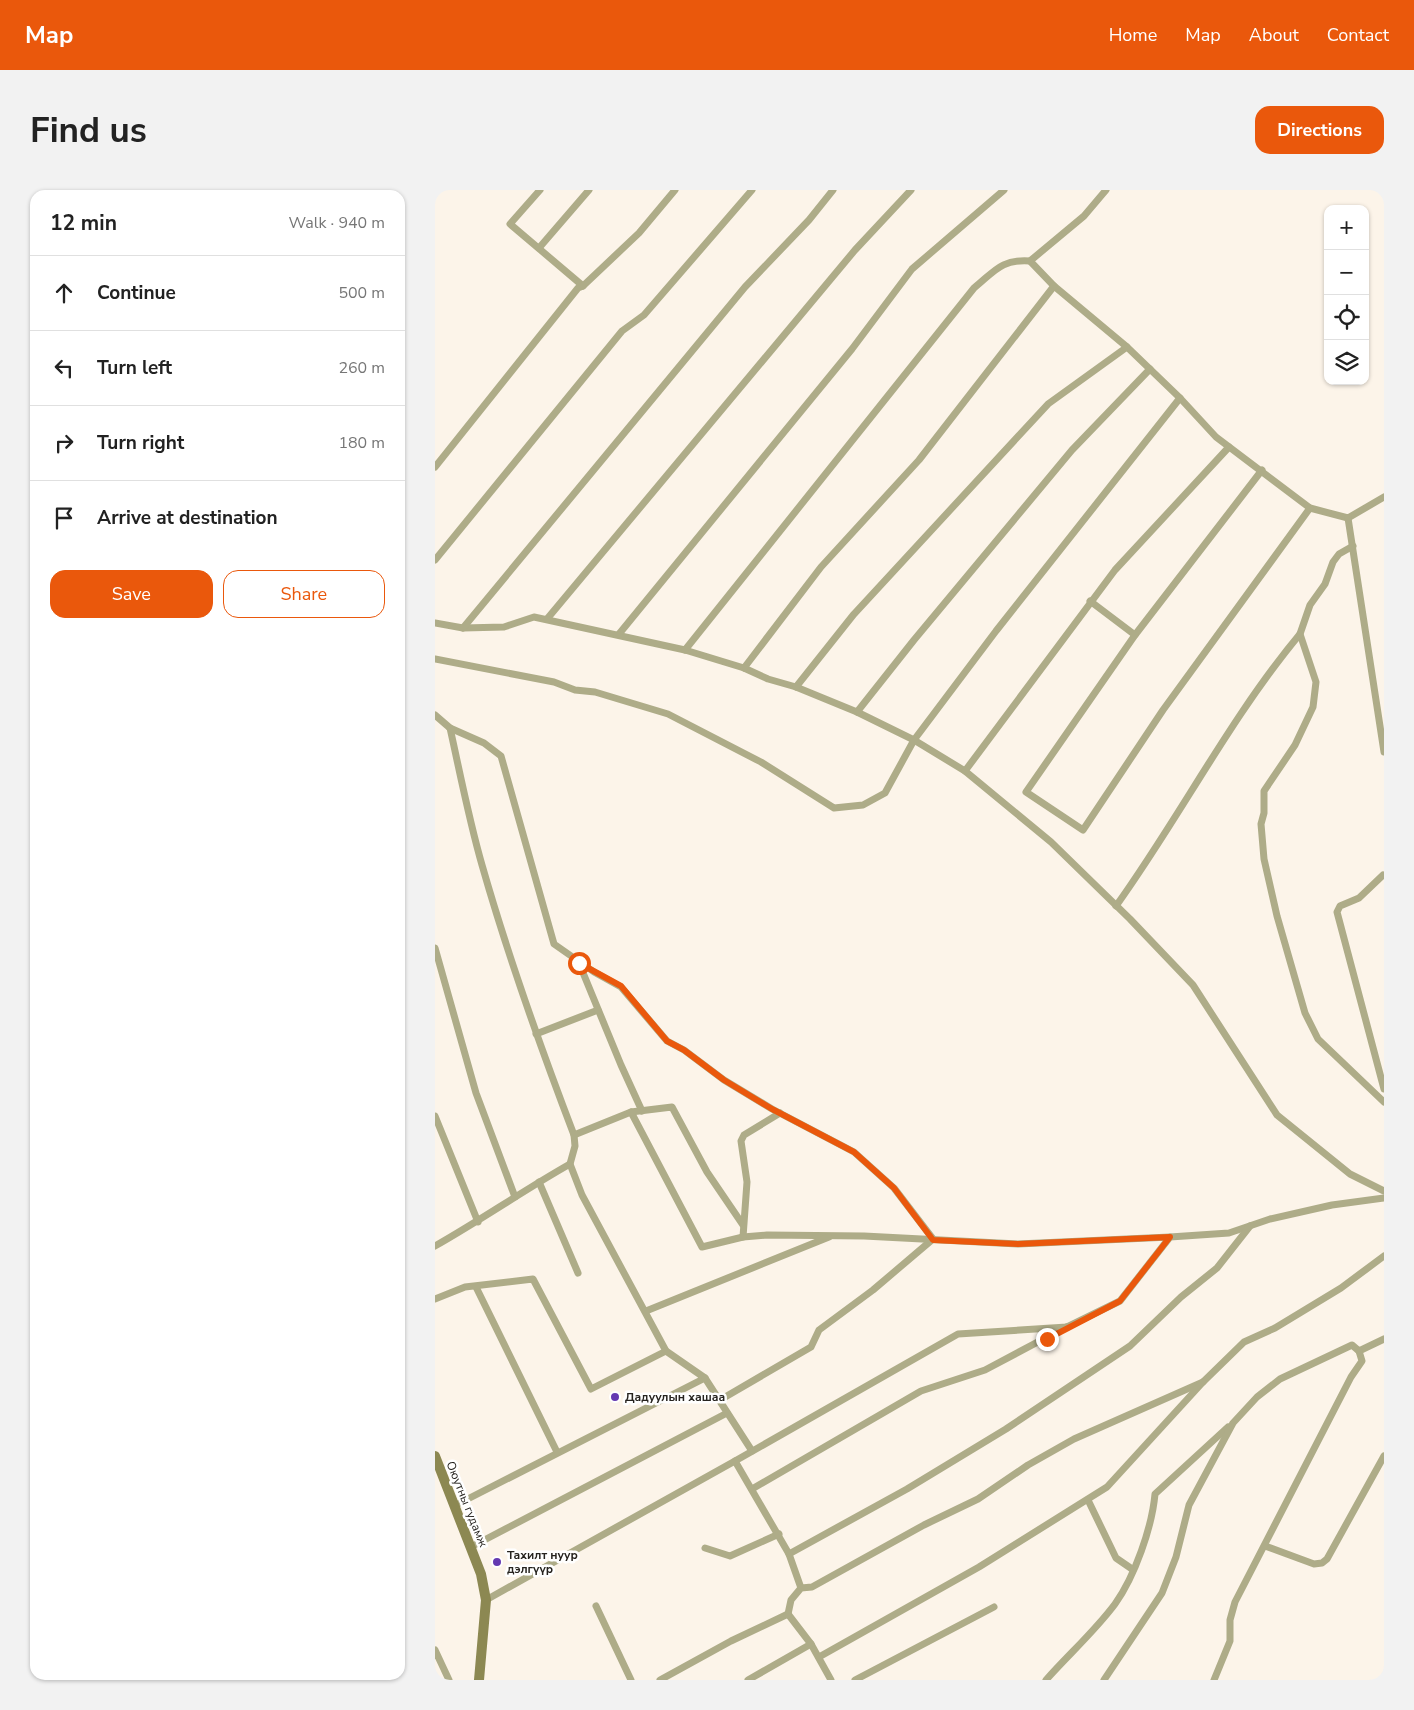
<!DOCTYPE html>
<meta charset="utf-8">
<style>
body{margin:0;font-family:"Nunito Sans",sans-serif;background:#f2f2f2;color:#222}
.controls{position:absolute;right:15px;top:15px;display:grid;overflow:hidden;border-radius:10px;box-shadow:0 1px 4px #0004}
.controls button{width:45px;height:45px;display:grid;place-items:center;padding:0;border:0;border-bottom:1px solid #e0e0e0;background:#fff;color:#222;font:25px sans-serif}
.stop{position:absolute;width:15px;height:15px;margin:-11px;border:4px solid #ea580c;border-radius:50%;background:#fff}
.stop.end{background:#ea580c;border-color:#fff;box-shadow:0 1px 5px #0008}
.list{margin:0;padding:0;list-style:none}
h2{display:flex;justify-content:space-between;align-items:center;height:65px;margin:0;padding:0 20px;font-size:21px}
h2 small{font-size:16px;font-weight:400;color:#767676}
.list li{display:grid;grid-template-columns:32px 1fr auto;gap:15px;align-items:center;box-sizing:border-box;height:75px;padding:0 20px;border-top:1px solid #e0e0e0}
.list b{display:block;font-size:19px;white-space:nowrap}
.list em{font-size:16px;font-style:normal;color:#767676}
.actions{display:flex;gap:10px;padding:15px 20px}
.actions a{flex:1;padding:11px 0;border:1px solid #ea580c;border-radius:15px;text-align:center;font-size:18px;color:#ea580c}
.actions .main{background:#ea580c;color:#fff}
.icon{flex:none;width:28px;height:28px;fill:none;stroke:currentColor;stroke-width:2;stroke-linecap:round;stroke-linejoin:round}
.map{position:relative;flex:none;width:949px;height:1490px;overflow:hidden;border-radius:15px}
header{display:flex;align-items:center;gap:30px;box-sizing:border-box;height:70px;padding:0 25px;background:#ea580c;color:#fff}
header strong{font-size:24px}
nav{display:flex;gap:28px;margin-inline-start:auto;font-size:18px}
.intro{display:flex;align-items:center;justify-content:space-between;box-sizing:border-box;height:120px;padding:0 30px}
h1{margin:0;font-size:35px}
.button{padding:12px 22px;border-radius:15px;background:#ea580c;color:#fff;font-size:18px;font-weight:700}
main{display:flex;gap:30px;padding:0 30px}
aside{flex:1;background:#fff;border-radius:15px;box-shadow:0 1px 4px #0004}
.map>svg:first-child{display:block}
</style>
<header>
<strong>Map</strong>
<nav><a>Home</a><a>Map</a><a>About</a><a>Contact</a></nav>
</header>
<div class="intro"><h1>Find us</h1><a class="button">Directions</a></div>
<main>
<aside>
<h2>12 min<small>Walk · 940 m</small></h2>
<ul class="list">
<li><svg class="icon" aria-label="ahead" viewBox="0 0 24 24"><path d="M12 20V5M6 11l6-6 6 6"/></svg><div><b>Continue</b></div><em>500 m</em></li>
<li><svg class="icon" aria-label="left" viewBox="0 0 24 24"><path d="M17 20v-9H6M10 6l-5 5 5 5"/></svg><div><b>Turn left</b></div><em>260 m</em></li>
<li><svg class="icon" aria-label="right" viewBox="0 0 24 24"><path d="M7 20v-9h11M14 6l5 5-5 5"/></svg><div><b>Turn right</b></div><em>180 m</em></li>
<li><svg class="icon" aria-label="arrive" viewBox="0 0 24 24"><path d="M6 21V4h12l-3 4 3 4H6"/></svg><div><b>Arrive at destination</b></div></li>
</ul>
<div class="actions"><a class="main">Save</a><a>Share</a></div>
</aside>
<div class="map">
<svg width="949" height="1490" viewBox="0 0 949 1490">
<rect width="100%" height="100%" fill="#fcf4e9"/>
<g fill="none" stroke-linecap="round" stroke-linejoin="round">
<g stroke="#aeac88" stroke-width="7">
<path d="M105 0 75 34 148 96"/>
<path d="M671 0 649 26 595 71 619 96 692 157 745 208 781 247 875 318 913 328 949 307"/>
<path d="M104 58 154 0"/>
<path d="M0 277 143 98 148 96 204 43 240 0"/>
<path d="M827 280 700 445 591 602 648 640 728 520 875 318"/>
<path d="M913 328 949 562"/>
<path d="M918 356 904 364 898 372 890 394 875 415 865 444 881 492 878 517 860 555 829 601V623L826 634 829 669 842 726 870 823 883 849 949 912"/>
<path d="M0 370 187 141 209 125 317 0"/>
<path d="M655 411 700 445"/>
<path d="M112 429 420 60 476 0"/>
<path d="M0 433 28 438 69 437 99 427 250 460 309 478 333 489 361 497 422 522 479 550 530 581 616 652 695 729 758 795 842 925 915 984 949 1001"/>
<path d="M28 438 310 97 374 30 398 0"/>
<path d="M184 444 417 159 477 79 569 0"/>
<path d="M250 460 539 98C560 81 566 69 595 71"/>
<path d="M0 469 119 492 140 500 160 502 233 524 326 572 399 618 428 615 450 603 479 550 561 441 745 208"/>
<path d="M309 478 386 377 484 270 619 96"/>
<path d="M361 497 419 424 613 214 692 157"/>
<path d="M422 522 479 450 637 260 715 179"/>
<path d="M0 525 15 538C25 583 34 630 47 675 73 766 105 856 139 945L140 956 135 974 147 1005 231 1161 270 1188 19 1316"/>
<path d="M15 538 49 553 66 566 119 754 159 782 186 797 232 851 249 860 289 890 337 919 419 962 459 998 498 1049 438 1100 384 1140 376 1157 285 1210"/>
<path d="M530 581 680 380 794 257"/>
<path d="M948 685 924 708 905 716 902 722 949 899"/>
<path d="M681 716C745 627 795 528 865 444"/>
<path d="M0 758 41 903 80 1007"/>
<path d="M144 773 186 875 207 921"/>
<path d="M101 844 163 820"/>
<path d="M196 922 267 1057 308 1047 332 1045 429 1046 583 1054 735 1047"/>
<path d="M0 926 43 1032"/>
<path d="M139 945 196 922 237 917 272 982 308 1035"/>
<path d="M104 992 143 1083"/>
<path d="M308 1047 312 992 306 951 309 945 345 923"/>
<path d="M0 1056C46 1030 89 1000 135 974"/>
<path d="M41 1097 122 1262"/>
<path d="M0 1109 30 1097 98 1089 156 1199 231 1161"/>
<path d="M211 1121 394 1047"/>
<path d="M270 1188 317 1261"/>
<path d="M300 1271 523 1144 632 1137 685 1111 735 1047 794 1043 835 1029 897 1015 949 1008"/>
<path d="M317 1299 486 1201 550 1180 631 1137"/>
<path d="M653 1310 681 1368 697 1379"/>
<path d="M830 1356 879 1374 887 1373 892 1369 949 1266"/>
<path d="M36 1357 292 1223"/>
<path d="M270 1358 295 1366 344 1344"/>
<path d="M354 1364 472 1299 571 1239 695 1156 746 1107 782 1078 815 1036"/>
<path d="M51 1410 300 1271 354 1364 366 1398"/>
<path d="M161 1416 196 1490"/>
<path d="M353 1424 356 1410 366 1398 377 1397 489 1335 543 1309 593 1275 639 1249 768 1192 809 1152 840 1138 906 1098 949 1066"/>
<path d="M353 1424 376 1454 396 1490"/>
<path d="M0 1460 14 1490"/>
<path d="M384 1467 544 1377 672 1297 768 1192"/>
<path d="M225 1490 296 1451 353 1424"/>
<path d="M313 1490 376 1454"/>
<path d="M420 1490 559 1417"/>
<path d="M611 1490C633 1465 660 1441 680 1414 700 1386 717 1337 720 1304L793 1237"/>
<path d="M669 1490 727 1403 741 1367 754 1315 798 1233 822 1207 845 1189 917 1155 924 1161 949 1149"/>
<path d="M779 1490 795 1451V1430L800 1412 916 1187 927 1171 924 1161"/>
</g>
<path stroke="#8c8852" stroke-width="10" d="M0 1266 46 1384 51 1410 44 1490"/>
</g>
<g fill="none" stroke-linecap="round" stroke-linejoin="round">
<path stroke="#ea580c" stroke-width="6" d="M144 773 186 796 232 851 249 860 289 890 337 919 419 962 459 998 498 1050 583 1054 735 1047 685 1111 612 1149"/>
</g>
<g fill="#6439b1" stroke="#fff" stroke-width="2">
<circle cx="180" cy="1207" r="5"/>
<circle cx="62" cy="1372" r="5"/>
</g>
<g text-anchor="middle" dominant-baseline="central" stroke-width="5" stroke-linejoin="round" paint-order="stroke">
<g font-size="12" font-weight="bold" fill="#26231f" stroke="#fff" text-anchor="start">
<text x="190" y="1207">Дадуулын хашаа</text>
<text x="72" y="1365">Тахилт нуур<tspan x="72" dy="14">дэлгүүр</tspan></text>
</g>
<g font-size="12" fill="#26231f" stroke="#fff">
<text transform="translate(32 1314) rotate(68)">Оюутны гудамж</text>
</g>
</g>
</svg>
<div class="controls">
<button>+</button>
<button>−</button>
<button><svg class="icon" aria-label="locate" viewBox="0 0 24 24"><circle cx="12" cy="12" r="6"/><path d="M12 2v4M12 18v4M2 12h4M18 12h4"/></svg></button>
<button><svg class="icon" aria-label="layers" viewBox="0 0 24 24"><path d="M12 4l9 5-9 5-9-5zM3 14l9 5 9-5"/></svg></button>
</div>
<div class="stop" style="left:144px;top:773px"></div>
<div class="stop end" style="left:612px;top:1149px"></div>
</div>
</main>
